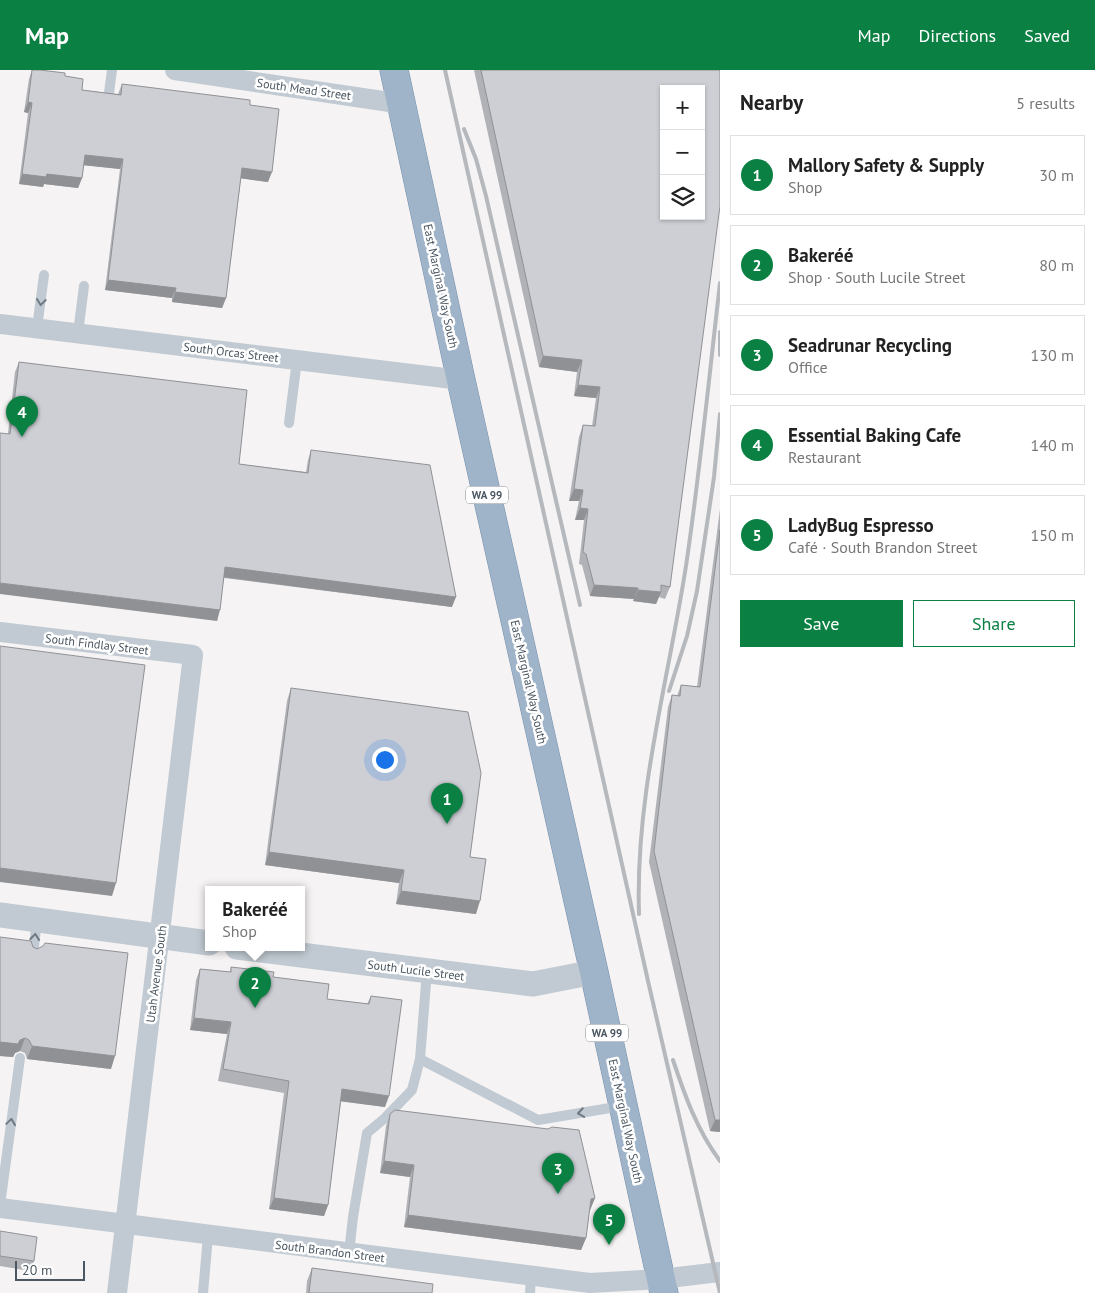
<!DOCTYPE html>
<meta charset="utf-8">
<style>
body{margin:0;font-family:"PT Sans",sans-serif;background:#f2f2f2;color:#222}
.controls{position:absolute;right:15px;top:15px;display:grid;overflow:hidden;border-radius:0px;box-shadow:0 1px 4px #0004}
.controls button{width:45px;height:45px;display:grid;place-items:center;padding:0;border:0;border-bottom:1px solid #e0e0e0;background:#fff;color:#222;font:25px sans-serif}
.scale{position:absolute;left:15px;bottom:12px;width:70px;box-sizing:border-box;padding-left:5px;border:2px solid #4a5661;border-top:0;font-size:14px;line-height:18px;white-space:nowrap;color:#4a5661;-webkit-text-stroke:4px #fff;paint-order:stroke}
.you{position:absolute;left:384px;top:689px;width:18px;height:18px;margin:-12px;border:4px solid #fff;border-radius:50%;background:#1a73e8;box-shadow:0 0 0 8px #1a73e833}
.badge{display:grid;place-items:center;width:32px;height:32px;border-radius:50%;background:#0b8043;color:#fff;font-size:16px;font-weight:700}
.pin{position:absolute;translate:-50% -41px;filter:drop-shadow(0 1px 2px #0008)}
.pin::after{content:'';position:absolute;top:26px;width:18px;height:15px;background:inherit;clip-path:polygon(0 0,100% 0,50% 100%)}
.popup{position:absolute;left:205px;top:816px;width:100px;height:65px;box-sizing:border-box;display:grid;place-content:center;border-radius:0px;background:#fff;filter:drop-shadow(0 1px 4px #0005);font-size:16px;white-space:nowrap;color:#767676}
.popup b{font-size:19px;color:#222}
.popup::after{content:'';position:absolute;left:50%;top:100%;margin-left:-10px;border:10px solid transparent;border-top-color:#fff}
.list{margin:0;padding:0;list-style:none}
h2{display:flex;justify-content:space-between;align-items:center;height:65px;margin:0;padding:0 20px;font-size:21px}
h2 small{font-size:16px;font-weight:400;color:#767676}
.list li{display:grid;grid-template-columns:32px 1fr auto;gap:15px;align-items:center;box-sizing:border-box;height:80px;margin:0 10px 10px;padding:0 10px;border:1px solid #e0e0e0;border-radius:0px}
.list b{display:block;font-size:19px;white-space:nowrap}
.list p{margin:0;font-size:16px;white-space:nowrap;color:#767676}
.list em{font-size:16px;font-style:normal;color:#767676}
.actions{display:flex;gap:10px;padding:15px 20px}
.actions a{flex:1;padding:11px 0;border:1px solid #0b8043;border-radius:0px;text-align:center;font-size:18px;color:#0b8043}
.actions .main{background:#0b8043;color:#fff}
.icon{flex:none;width:28px;height:28px;fill:none;stroke:currentColor;stroke-width:2;stroke-linecap:round;stroke-linejoin:round}
.map{position:relative;flex:none;width:720px;height:1223px;overflow:hidden}
header{display:flex;align-items:center;gap:30px;box-sizing:border-box;height:70px;padding:0 25px;background:#0b8043;color:#fff}
header strong{font-size:24px}
nav{display:flex;gap:28px;margin-inline-start:auto;font-size:18px}
main{display:flex}
aside{flex:1;background:#fff}
.map>svg:first-child{display:block}
</style>
<header>
<strong>Map</strong>
<nav><a>Map</a><a>Directions</a><a>Saved</a></nav>
</header>
<main>
<div class="map">
<svg width="720" height="1223" viewBox="0 0 720 1223">
<rect width="100%" height="100%" fill="#f5f3f3"/>
<g fill="none" stroke-linecap="round" stroke-linejoin="round">
<g stroke="#7690ad" stroke-width="29">
<path id="trunk" d="M394 0 461 310 594 902 664 1223"/>
</g>
<g stroke="#c1cad2" stroke-width="10">
<path d="M109 23 112 0"/>
<path d="M37 258 44 205"/>
<path d="M78 263 84 216"/>
<path d="M289 353 297 290"/>
<path d="M33 885 37 850"/>
<path d="M427 901 420 989 538 1050 622 1036"/>
<path d="M0 1135 20 988"/>
<path d="M349 1183 353 1147 367 1063 385 1048 412 1020 420 989"/>
<path d="M203 1223 208 1166"/>
<path d="M530 1223 531 1207"/>
</g>
<g stroke="#c1cad2" stroke-width="20">
<path d="M175 0 403 34"/>
<path d="M0 254 461 310"/>
<path d="M0 562 193 585 117 1223"/>
<path d="M0 1138 590 1213 661 1209 720 1202"/>
</g>
<g stroke="#c1cad2" stroke-width="25">
<path d="M0 845 209 873"/>
<path d="M237 877 533 914 594 902"/>
</g>
<use href="#trunk" stroke="#9fb4c9" stroke-width="28"/>
<g stroke="#b5b8bd" stroke-width="4">
<path d="M445 0 648 911 720 1223"/>
<path d="M464 59 476 89 486 126 580 535"/>
<path d="M720 262V285"/>
<path d="M669 621 687 566 697 521 714 407 720 344"/>
<path d="M639 844C635 726 668 612 686 496 700 402 709 307 720 213"/>
<path d="M673 990C685 1026 697 1060 720 1091"/>
</g>
</g>
<g fill="#b0b2b7">
<path d="M32 0 65 6 82 20 118 24 122 14 250 35 268 112 241 108 226 228 222 238 172 232V228L105 220 120 99 84 95 82 108 78 118 44 114 43 117 19 114 28 43 24 42 29 9Z"/>
<path d="M474 0H720L670 517 665 529 659 527 656 534 633 531 634 529 590 526 582 495 579 494 584 450H575L579 431H569L579 367 583 355 592 356 596 328 574 326 577 302 539 297Z"/>
<path d="M19 292 239 394 306 402 308 390 311 380 452 537 224 508 217 551 8 363 15 302Z"/>
<path d="M720 439V1062L710 1061 649 792 668 637 672 625 677 626 681 615 697 617Z"/>
<path d="M291 618 470 787 476 844 396 834 399 813 265 795 287 631Z"/>
<path d="M0 867 33 877 111 999 27 989 25 983 20 981 15 983 13 987 0 986Z"/>
<path d="M231 897 273 907 327 929 367 934 371 926 385 1037 341 1031 328 1135 324 1146 269 1139 284 1023 218 1011 227 964 190 960 196 910 200 899 230 902Z"/>
<path d="M390 1044 595 1128 590 1140H589L586 1168 581 1180 404 1157 410 1107 380 1103 386 1056Z"/>
<path d="M0 1161 34 1191 30 1201 0 1196Z"/>
<path d="M312 1198 432 1223H306L307 1211Z"/>
</g>
<g fill="#909195">
<path d="M28 32 32 33 28 43 24 42Z"/>
<path d="M85 85 123 89 120 99 81 95Z"/>
<path d="M242 98 272 102 268 112 238 108Z"/>
<path d="M22 104H47L82 108 78 118 44 114 43 117 19 114Z"/>
<path d="M108 210 176 218 172 228 105 220Z"/>
<path d="M175 222 226 228 222 238 172 232Z"/>
<path d="M543 286 582 290 577 302 539 297Z"/>
<path d="M578 315 600 317 596 328 574 326Z"/>
<path d="M574 419 583 420 579 431H569Z"/>
<path d="M580 438 588 439 584 450H575Z"/>
<path d="M225 497 456 527 452 537 222 507Z"/>
<path d="M0 513 220 540 217 551 0 524Z"/>
<path d="M594 515 638 518 634 529 590 526Z"/>
<path d="M638 520 661 522 656 534 633 531Z"/>
<path d="M269 782 404 800 399 813 265 795Z"/>
<path d="M0 798 116 813 112 826 0 812Z"/>
<path d="M401 821 480 831 476 844 396 834Z"/>
<path d="M194 948 231 952 227 964 190 960Z"/>
<path d="M25 968 20 981 15 983 13 987 0 986V972L20 970Z"/>
<path d="M32 976 115 986 111 999 27 989Z"/>
<path d="M342 1019 389 1026 385 1037 338 1031Z"/>
<path d="M715 1050H720V1062L710 1061Z"/>
<path d="M384 1091 414 1095 410 1107 380 1103Z"/>
<path d="M274 1128 328 1135 324 1146 269 1139Z"/>
<path d="M595 1128 590 1140 586 1141 591 1129Z"/>
<path d="M408 1145 586 1168 581 1180 404 1157Z"/>
</g>
<g fill="#cdcfd5" stroke="#909195" fill-rule="evenodd">
<path d="M32 0H40L65 3V6L83 9 82 20 121 25 122 14 250 30V35L279 39 272 102 242 98 226 228 175 222 176 218 108 210 123 89 85 85 82 108 47 104 46 107 22 104 32 33 28 32Z"/>
<path d="M481 0H720V136L670 517 661 515V522L638 520V518L594 515 586 484 583 482 588 439 580 438 583 420 574 419 583 355 595 356 600 317 578 315 582 290 543 286ZM664 19H701V146H664Z"/>
<path d="M19 292 247 320 239 394 308 403 311 380 430 395 456 527 225 497 220 540 0 513V363L10 364Z"/>
<path d="M720 460V1050H715L654 781 672 625 680 626 681 615 700 617Z"/>
<path d="M0 576 145 595 116 813 0 798Z"/>
<path d="M291 618 468 642 481 703 470 787 486 789 480 831 401 821 404 800 269 782Z"/>
<path d="M0 867 31 871 33 877 37 879 43 876 45 873 128 883 115 986 32 976 29 970 25 968 20 970 18 974 0 972Z"/>
<path d="M231 897 274 902 273 907 329 914 327 929 369 934 371 926 402 930 389 1026 342 1019 328 1135 274 1128 289 1011 223 999 231 952 194 948 200 899 231 902Z"/>
<path d="M395 1040 548 1059 552 1057 579 1060 595 1128 591 1129 586 1168 408 1145 414 1095 384 1091 390 1044Z"/>
<path d="M0 1161 37 1167 34 1191 0 1186Z"/>
<path d="M312 1198 433 1214 432 1223H309Z"/>
</g>
<defs><path id="oneway-chevron" d="M-2-3.5L2.5 0L-2 3.5" fill="none" stroke-width="1.6" stroke-linecap="round" stroke-linejoin="round" transform="scale(1.25)"/></defs>
<g stroke="#6e7983">
<use href="#oneway-chevron" transform="translate(41 232) rotate(97)"/>
<use href="#oneway-chevron" transform="translate(35 867) rotate(-83)"/>
<use href="#oneway-chevron" transform="translate(581 1043) rotate(171)"/>
<use href="#oneway-chevron" transform="translate(11 1052) rotate(-82)"/>
</g>
<g text-anchor="middle" dominant-baseline="central" stroke-width="5" stroke-linejoin="round" paint-order="stroke">
<g fill="#fff" stroke="#808990" stroke-width="1">
<rect x="466" y="416.5" width="42" height="17" rx="4"/>
<rect x="586" y="954.5" width="42" height="17" rx="4"/>
</g>
<g font-size="11" font-weight="bold" fill="#4a5661">
<text x="487" y="425">WA 99</text>
<text x="607" y="963">WA 99</text>
</g>
<g font-size="12" fill="#4a5661" stroke="#fff">
<text transform="translate(304 19) rotate(8)">South Mead Street</text>
<text transform="translate(441 216) rotate(78)">East Marginal Way South</text>
<text transform="translate(231 282) rotate(7)">South Orcas Street</text>
<text transform="translate(97 574) rotate(7)">South Findlay Street</text>
<text transform="translate(529 612) rotate(77)">East Marginal Way South</text>
<text transform="translate(416 900) rotate(7)">South Lucile Street</text>
<text transform="translate(156 904) rotate(-83)">Utah Avenue South</text>
<text transform="translate(626 1051) rotate(78)">East Marginal Way South</text>
<text transform="translate(330 1181) rotate(7)">South Brandon Street</text>
</g>
</g>
</svg>
<div class="controls">
<button>+</button>
<button>−</button>
<button><svg class="icon" aria-label="layers" viewBox="0 0 24 24"><path d="M12 4l9 5-9 5-9-5zM3 14l9 5 9-5"/></svg></button>
</div>
<div class="scale">20 m</div>
<div class="you"></div>
<div class="pin badge" style="left:447px;top:754px">1</div>
<div class="pin badge" style="left:255px;top:938px">2</div>
<div class="popup"><b>Bakeréé</b>Shop</div>
<div class="pin badge" style="left:558px;top:1124px">3</div>
<div class="pin badge" style="left:22px;top:367px">4</div>
<div class="pin badge" style="left:609px;top:1175px">5</div>
</div>
<aside>
<h2>Nearby<small>5 results</small></h2>
<ul class="list">
<li><span class="badge">1</span><div><b>Mallory Safety &amp; Supply</b><p>Shop</p></div><em>30 m</em></li>
<li><span class="badge">2</span><div><b>Bakeréé</b><p>Shop · South Lucile Street</p></div><em>80 m</em></li>
<li><span class="badge">3</span><div><b>Seadrunar Recycling</b><p>Office</p></div><em>130 m</em></li>
<li><span class="badge">4</span><div><b>Essential Baking Cafe</b><p>Restaurant</p></div><em>140 m</em></li>
<li><span class="badge">5</span><div><b>LadyBug Espresso</b><p>Café · South Brandon Street</p></div><em>150 m</em></li>
</ul>
<div class="actions"><a class="main">Save</a><a>Share</a></div>
</aside>
</main>
